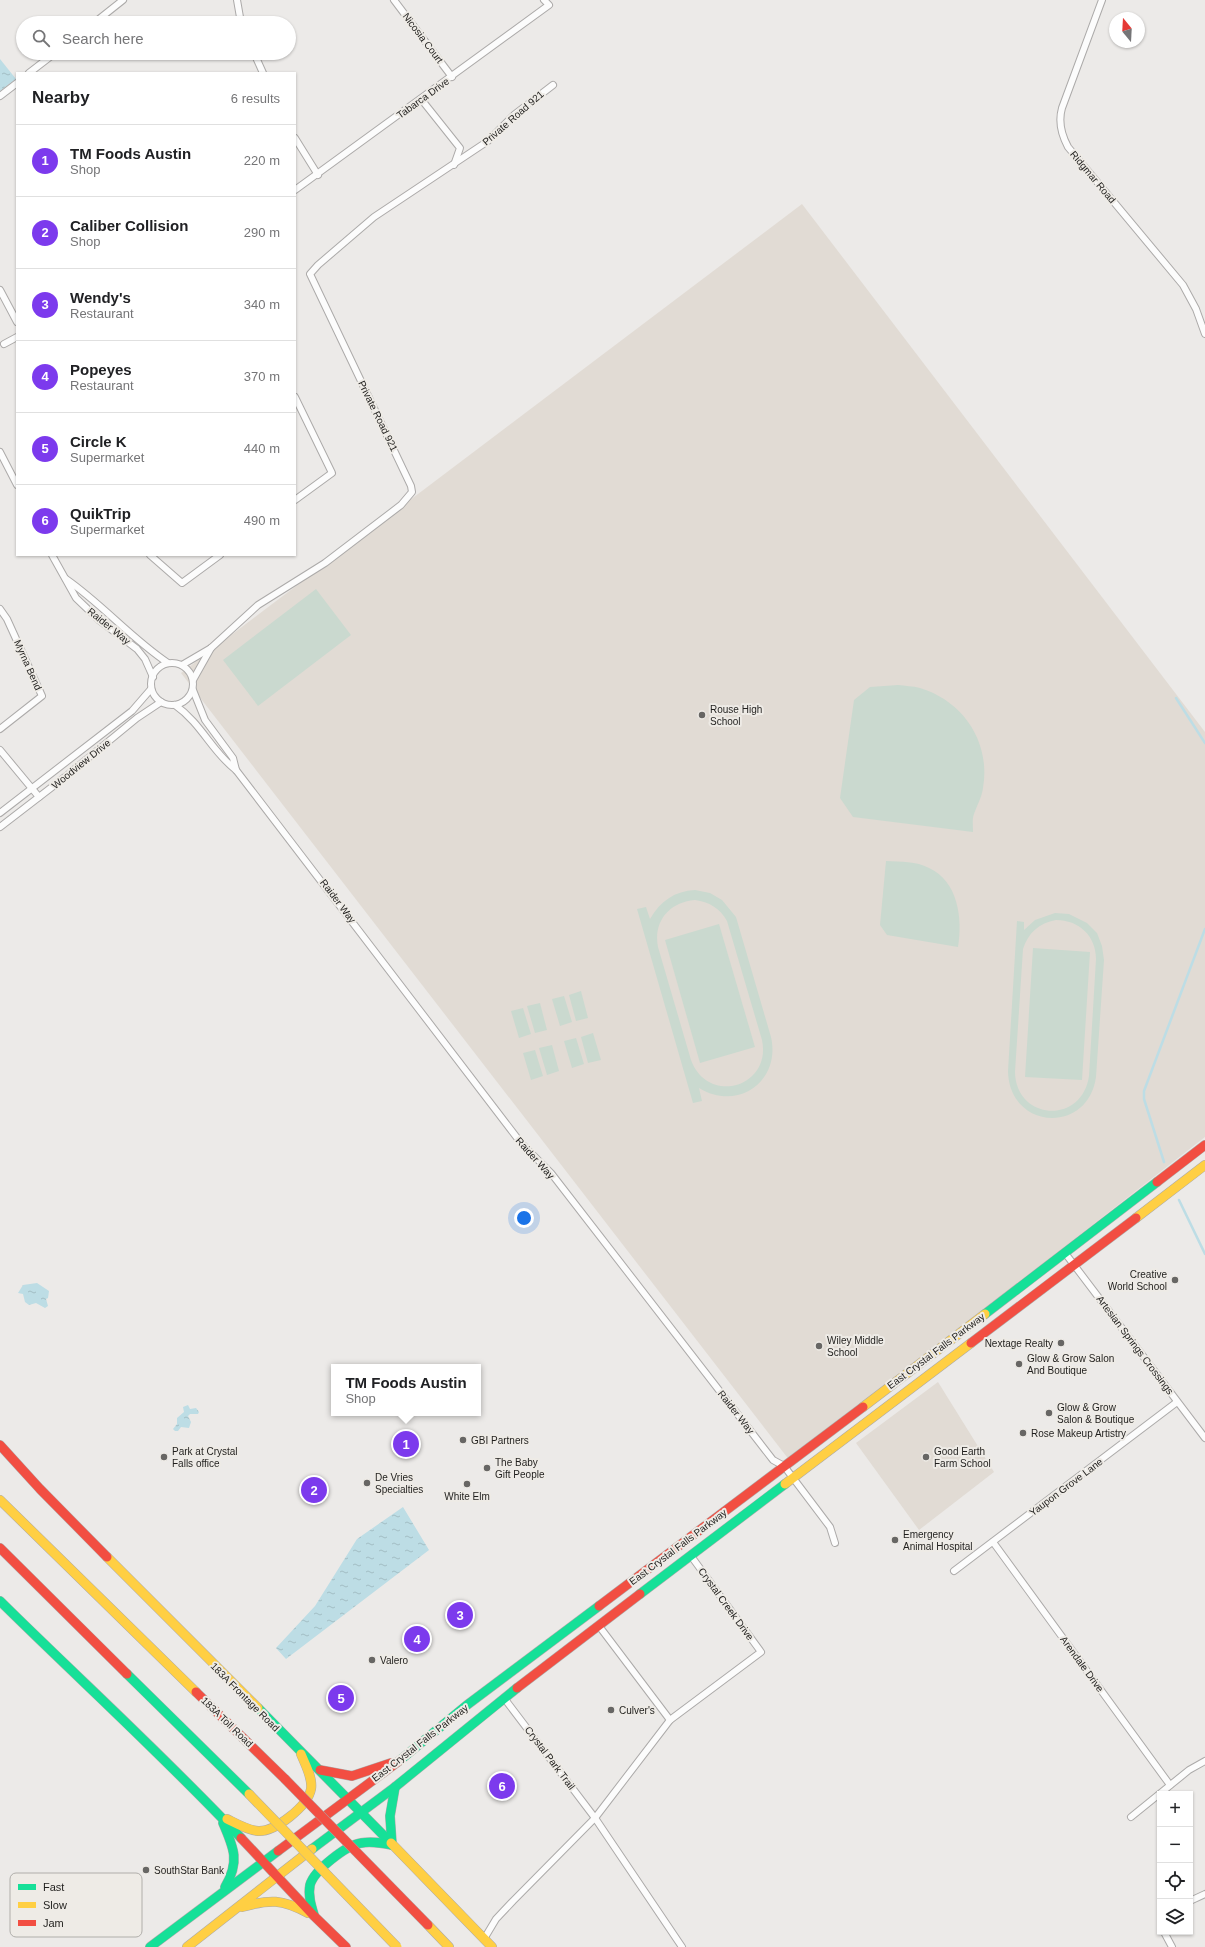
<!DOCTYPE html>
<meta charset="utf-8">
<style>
body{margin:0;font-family:Arial,sans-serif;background:#f2f2f2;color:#202124}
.controls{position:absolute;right:12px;bottom:12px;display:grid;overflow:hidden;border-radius:0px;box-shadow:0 1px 3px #0004}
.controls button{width:36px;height:36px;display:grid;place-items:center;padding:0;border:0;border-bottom:1px solid #e0e0e0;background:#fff;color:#202124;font:20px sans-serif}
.compass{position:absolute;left:1109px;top:12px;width:36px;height:36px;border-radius:50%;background:#fff;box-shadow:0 1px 3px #0004;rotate:342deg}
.you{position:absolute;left:524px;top:1218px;width:14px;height:14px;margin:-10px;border:3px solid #fff;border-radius:50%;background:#1a73e8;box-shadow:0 0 0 6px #1a73e833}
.badge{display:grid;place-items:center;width:26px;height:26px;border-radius:50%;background:#7c3aed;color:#fff;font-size:13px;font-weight:700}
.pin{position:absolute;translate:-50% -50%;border:2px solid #fff;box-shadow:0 1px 4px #0006}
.popup{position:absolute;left:331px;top:1364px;width:150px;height:52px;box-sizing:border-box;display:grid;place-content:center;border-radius:0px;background:#fff;filter:drop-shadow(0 1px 3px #0005);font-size:13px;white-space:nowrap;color:#757577}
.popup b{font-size:15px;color:#202124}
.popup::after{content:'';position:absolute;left:50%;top:100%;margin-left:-8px;border:8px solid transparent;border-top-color:#fff}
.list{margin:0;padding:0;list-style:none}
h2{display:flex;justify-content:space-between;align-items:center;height:52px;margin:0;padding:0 16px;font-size:17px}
h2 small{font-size:13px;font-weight:400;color:#757577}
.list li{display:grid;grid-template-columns:26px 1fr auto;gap:12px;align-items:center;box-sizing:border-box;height:72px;padding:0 16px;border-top:1px solid #e0e0e0}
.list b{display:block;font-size:15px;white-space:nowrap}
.list p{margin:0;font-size:13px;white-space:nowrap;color:#757577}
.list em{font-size:13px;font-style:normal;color:#757577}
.icon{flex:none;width:22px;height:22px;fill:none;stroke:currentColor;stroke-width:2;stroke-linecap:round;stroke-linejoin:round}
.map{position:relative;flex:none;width:1205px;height:1947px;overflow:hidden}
.search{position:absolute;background:#fff;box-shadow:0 1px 3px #0004;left:16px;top:16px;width:280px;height:44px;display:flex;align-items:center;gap:10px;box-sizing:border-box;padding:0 14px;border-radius:22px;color:#757577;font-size:15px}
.panel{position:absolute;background:#fff;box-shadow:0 1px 3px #0004;left:16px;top:72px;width:280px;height:484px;border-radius:0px}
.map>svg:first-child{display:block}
</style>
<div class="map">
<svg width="1205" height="1947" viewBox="0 0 1205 1947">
<defs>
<pattern id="water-ripples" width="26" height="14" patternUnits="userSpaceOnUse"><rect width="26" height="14" fill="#bddde5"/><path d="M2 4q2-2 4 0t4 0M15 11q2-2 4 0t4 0" fill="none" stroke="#a2bdc4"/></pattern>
</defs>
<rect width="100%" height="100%" fill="#eceae8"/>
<g fill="#e1dbd4">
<path d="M802 204 1205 732V1137L790 1461 181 673Z"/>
<path d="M938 1382 994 1472 919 1530 856 1443Z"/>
</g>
<g fill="#cad9cf" fill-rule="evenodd">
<path d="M316 589 351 635 258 706 223 660Z"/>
<path d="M898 685C905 686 913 686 920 688 963 701 991 742 983 788 982 797 977 805 974 814 972 819 973 826 973 832L853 817 840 798 854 700 870 687Z"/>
<path d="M886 861C901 862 916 861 929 868 958 881 963 919 958 947L887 935 880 925Z"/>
<path d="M695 890 710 893 722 900 736 917 771 1037C781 1081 738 1112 699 1088L702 1101 693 1103 637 909 646 907 650 919C660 901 675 891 695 890ZM695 900C709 902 720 908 727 921L762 1040C772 1087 708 1106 691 1060L658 947C653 922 669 902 695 900Z"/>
<path d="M1055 913 1069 914 1087 923 1097 933 1102 946 1104 960 1096 1077C1088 1135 1009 1130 1008 1071L1017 921 1024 922V930L1035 920ZM1056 920C1079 920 1096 936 1096 959L1089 1076C1082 1125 1016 1121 1015 1072L1023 949C1028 933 1039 923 1056 920Z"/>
<path d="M719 924 755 1047 700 1063 665 940Z"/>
<path d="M1033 948 1090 952 1082 1080 1025 1077Z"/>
<path d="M581 991 588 1018 576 1021 569 995Z"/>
<path d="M564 996 572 1022 560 1026 552 999Z"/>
<path d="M540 1003 547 1030 535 1033 527 1006Z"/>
<path d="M523 1008 531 1034 519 1038 511 1011Z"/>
<path d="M593 1033 601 1060 588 1063 581 1037Z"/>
<path d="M576 1038 584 1064 572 1068 564 1041Z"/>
<path d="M552 1045 559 1071 547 1075 539 1048Z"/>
<path d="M535 1050 543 1076 531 1080 523 1053Z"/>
</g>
<g fill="url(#water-ripples)">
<path d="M0 59 16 79 0 91Z"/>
<path d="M37 1283 49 1291 48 1298 46 1299 48 1306 45 1308 36 1303 29 1305 25 1302 23 1294 18 1293 23 1285Z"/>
<path d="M188 1405 190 1409 196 1408 199 1412 198 1414H190L188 1416 191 1422 189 1428 181 1427 178 1431H175L173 1429 177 1424V1418L184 1412 183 1407Z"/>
<path d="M403 1507 429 1550 286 1659 276 1648 315 1606 357 1539Z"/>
</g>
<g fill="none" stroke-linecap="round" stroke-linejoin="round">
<g stroke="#bddde5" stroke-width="2.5">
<path d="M1176 698 1205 743"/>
<path d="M1164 1162 1144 1099V1091L1205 929"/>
<path d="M1179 1200 1205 1254"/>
</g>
<g stroke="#acaaa9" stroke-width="8">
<g id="street">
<path d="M237 0 241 23"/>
<path d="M394 0 452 77"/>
<path d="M1102 0 1062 108C1058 122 1061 134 1068 147L1183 285 1196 309 1205 334"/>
<path d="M94 23 123 0"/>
<path d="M254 53 263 73"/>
<path d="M29 73 55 53"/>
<path d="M0 96 17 83"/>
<path d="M421 99 460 148 454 165"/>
<path d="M295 138 318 175"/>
<path d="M295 190 549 5 544 0"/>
<path d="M0 290 17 322"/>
<path d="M4 344 17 337"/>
<path d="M295 397 332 473 295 500"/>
<path d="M0 452 17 485"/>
<path d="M52 555 76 598 99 620 137 649 145 659 153 677"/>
<path d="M150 555 182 583 220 555"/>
<path d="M66 579C102 604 132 639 168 663"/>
<path d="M0 609 7 619 42 696 0 729"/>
<circle cx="172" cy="684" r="21"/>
<path d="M182 665 211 648 258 605 325 563 401 505 412 492 411 486 310 274 318 265 374 217 488 141 514 115 553 85"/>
<path d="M193 680 211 648"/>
<path d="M193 690 205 720 233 758 236 770"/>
<path d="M175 705C202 724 212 752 236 770L521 1143 551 1173 773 1460 784 1466 830 1527 835 1543"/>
<path d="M0 750 39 797"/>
<path d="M0 813 132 711 151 689"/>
<path d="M0 827 65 777 137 718 161 702"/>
<path d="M1065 1253 1205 1438"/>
<path d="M993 1542 1170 1785"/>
<path d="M954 1571 1177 1402"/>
<path d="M599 1626 670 1720"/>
<path d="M504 1698 595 1818 682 1947"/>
<path d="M1131 1817 1189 1770 1205 1761"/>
<path d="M1190 1901 1205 1894"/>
<path d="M1164 1932 1172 1947"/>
<path d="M484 1939 496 1919 513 1901 595 1818 670 1720 761 1652 691 1556"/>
</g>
</g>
<g stroke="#acaaa9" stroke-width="10">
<g id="fast">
<path d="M985 1314 1157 1182"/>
<path d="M640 1594 785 1484"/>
<path d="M0 1601C80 1680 164 1756 241 1838"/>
<path d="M127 1674 249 1794"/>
<path d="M258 1708 391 1843"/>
<path d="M399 1761 467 1705 599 1606"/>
<path d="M223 1823C234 1848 240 1862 225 1887"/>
<path d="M392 1845 390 1816 395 1787"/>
<path d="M312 1849 395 1787 517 1688"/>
<path d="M314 1915C311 1905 308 1895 310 1885 314 1870 347 1845 361 1843 372 1841 382 1843 392 1845"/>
<path d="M150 1947 278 1851"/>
</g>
</g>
<g stroke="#acaaa9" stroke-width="10">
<g id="slow">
<path d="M1136 1218 1205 1165"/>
<path d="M863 1407 985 1314"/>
<path d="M785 1484 971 1343"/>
<path d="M0 1500 196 1692"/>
<path d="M107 1557 258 1708"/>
<path d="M227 1819C237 1824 247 1830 258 1831 275 1832 308 1806 311 1789 313 1778 305 1764 301 1754"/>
<path d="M391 1843 492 1947"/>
<path d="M242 1907C270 1899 282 1899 308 1913"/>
<path d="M428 1925 449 1947"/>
<path d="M187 1947 312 1849"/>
</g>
</g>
<g stroke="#acaaa9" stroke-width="10">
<g id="jam">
<path d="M1157 1182 1205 1145"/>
<path d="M971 1343 1136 1218"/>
<path d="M0 1445 40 1489 107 1557"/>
<path d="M0 1548 127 1674"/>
<path d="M599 1606 863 1407"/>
<path d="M517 1688 640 1594"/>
<path d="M196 1692 285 1779"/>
<path d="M320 1770 352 1776 391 1763"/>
<path d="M241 1838 314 1916 346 1947"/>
<path d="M278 1851 399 1761"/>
</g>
</g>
<use href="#street" stroke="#fcfcfc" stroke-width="6"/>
<use href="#fast" stroke="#16e098" stroke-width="9"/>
<use href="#slow" stroke="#ffcf43" stroke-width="9"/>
<use href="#jam" stroke="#f24e42" stroke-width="9"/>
<g stroke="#acaaa9" stroke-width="10" stroke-linecap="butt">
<path id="slow-bridge" d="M249 1794 397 1947"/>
</g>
<g stroke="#acaaa9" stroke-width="10" stroke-linecap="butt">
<path id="jam-bridge" d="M285 1779 428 1925"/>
</g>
<use href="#slow-bridge" stroke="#ffcf43" stroke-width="9"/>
<use href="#jam-bridge" stroke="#f24e42" stroke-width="9"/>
</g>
<g fill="#676664" stroke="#eeebe6" stroke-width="1.5">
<circle cx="702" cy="715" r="4"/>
<circle cx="1175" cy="1280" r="4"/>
<circle cx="1061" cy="1343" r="4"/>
<circle cx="819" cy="1346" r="4"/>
<circle cx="1019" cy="1364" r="4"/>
<circle cx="1049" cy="1413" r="4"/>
<circle cx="1023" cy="1433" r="4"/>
<circle cx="463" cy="1440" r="4"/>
<circle cx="164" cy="1457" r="4"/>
<circle cx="926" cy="1457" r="4"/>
<circle cx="487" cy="1468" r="4"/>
<circle cx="367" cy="1483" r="4"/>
<circle cx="467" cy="1484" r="4"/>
<circle cx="895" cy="1540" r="4"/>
<circle cx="372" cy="1660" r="4"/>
<circle cx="611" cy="1710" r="4"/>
<circle cx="146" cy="1870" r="4"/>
</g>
<g text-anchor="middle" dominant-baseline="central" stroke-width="4" stroke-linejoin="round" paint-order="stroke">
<g font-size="10" fill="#201f1d" stroke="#eeebe6">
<text transform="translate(423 38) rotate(53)">Nicosia Court</text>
<text transform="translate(423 98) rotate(-36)">Tabarca Drive</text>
<text transform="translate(513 118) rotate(-41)">Private Road 921</text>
<text transform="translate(1093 177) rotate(50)">Ridgmar Road</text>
<text transform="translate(378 416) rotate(64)">Private Road 921</text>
<text transform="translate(109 626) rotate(39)">Raider Way</text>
<text transform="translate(28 665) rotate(66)">Myrna Bend</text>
<text transform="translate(81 764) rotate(-39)">Woodview Drive</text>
<text transform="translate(338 901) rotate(53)">Raider Way</text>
<text transform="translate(535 1158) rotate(48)">Raider Way</text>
<text transform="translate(1135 1345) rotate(53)">Artesian Springs Crossings</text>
<text transform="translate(936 1351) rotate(-37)">East Crystal Falls Parkway</text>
<text transform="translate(736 1412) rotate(52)">Raider Way</text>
<text transform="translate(1066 1487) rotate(-37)">Yaupon Grove Lane</text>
<text transform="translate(678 1547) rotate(-37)">East Crystal Falls Parkway</text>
<text transform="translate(726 1604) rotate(54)">Crystal Creek Drive</text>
<text transform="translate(1082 1664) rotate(54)">Arendale Drive</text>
<text transform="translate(245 1697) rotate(45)">183A Frontage Road</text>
<text transform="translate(227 1722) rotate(44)">183A Toll Road</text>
<text transform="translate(420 1743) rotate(-38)">East Crystal Falls Parkway</text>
<text transform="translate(550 1758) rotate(53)">Crystal Park Trail</text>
</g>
<g font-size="10" fill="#201f1d" stroke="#eeebe6" text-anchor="start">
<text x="710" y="709">Rouse High<tspan x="710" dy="12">School</tspan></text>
<text x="1167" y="1274" text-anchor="end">Creative<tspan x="1167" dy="12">World School</tspan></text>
<text x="827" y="1340">Wiley Middle<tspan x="827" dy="12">School</tspan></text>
<text x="1053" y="1343" text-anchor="end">Nextage Realty</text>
<text x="1027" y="1358">Glow &amp; Grow Salon<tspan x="1027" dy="12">And Boutique</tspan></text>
<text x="1057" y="1407">Glow &amp; Grow<tspan x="1057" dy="12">Salon &amp; Boutique</tspan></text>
<text x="1031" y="1433">Rose Makeup Artistry</text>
<text x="471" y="1440">GBI Partners</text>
<text x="172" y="1451">Park at Crystal<tspan x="172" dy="12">Falls office</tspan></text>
<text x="934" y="1451">Good Earth<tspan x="934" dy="12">Farm School</tspan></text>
<text x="495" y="1462">The Baby<tspan x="495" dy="12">Gift People</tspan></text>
<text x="375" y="1477">De Vries<tspan x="375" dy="12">Specialties</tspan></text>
<text x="467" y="1496" text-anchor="middle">White Elm</text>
<text x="903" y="1534">Emergency<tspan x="903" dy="12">Animal Hospital</tspan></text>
<text x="380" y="1660">Valero</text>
<text x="619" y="1710">Culver's</text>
<text x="154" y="1870">SouthStar Bank</text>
</g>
</g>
<rect x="10" y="1873" width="132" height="64" rx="6" fill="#eeebe6" stroke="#b0aeaa" stroke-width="1"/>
<rect x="18" y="1884" width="18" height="6" fill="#16e098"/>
<rect x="18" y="1902" width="18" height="6" fill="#ffcf43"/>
<rect x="18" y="1920" width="18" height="6" fill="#f24e42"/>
<g font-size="11" fill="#201f1d">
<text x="43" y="1891">Fast</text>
<text x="43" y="1909">Slow</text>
<text x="43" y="1927">Jam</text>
</g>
</svg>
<div class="controls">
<button>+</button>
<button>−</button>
<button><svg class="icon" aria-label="locate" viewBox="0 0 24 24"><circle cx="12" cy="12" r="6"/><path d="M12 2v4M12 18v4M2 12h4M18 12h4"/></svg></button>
<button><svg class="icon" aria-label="layers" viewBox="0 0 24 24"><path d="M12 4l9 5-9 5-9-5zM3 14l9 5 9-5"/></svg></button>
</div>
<svg class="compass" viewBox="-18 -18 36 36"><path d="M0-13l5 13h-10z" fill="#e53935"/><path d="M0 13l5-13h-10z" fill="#757577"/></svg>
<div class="you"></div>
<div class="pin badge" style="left:406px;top:1444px">1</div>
<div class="popup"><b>TM Foods Austin</b>Shop</div>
<div class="pin badge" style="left:314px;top:1490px">2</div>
<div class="pin badge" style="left:460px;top:1615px">3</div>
<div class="pin badge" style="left:417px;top:1639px">4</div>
<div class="pin badge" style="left:341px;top:1698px">5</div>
<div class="pin badge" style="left:502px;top:1786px">6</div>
<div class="search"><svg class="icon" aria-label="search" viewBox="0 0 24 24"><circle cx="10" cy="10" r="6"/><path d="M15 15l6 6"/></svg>Search here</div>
<section class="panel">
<h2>Nearby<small>6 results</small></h2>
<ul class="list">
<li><span class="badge">1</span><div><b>TM Foods Austin</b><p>Shop</p></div><em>220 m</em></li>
<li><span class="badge">2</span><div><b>Caliber Collision</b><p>Shop</p></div><em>290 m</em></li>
<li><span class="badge">3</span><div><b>Wendy's</b><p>Restaurant</p></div><em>340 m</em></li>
<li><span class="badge">4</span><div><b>Popeyes</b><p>Restaurant</p></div><em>370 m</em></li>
<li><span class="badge">5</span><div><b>Circle K</b><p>Supermarket</p></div><em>440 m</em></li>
<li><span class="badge">6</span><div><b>QuikTrip</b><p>Supermarket</p></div><em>490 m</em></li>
</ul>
</section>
</div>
